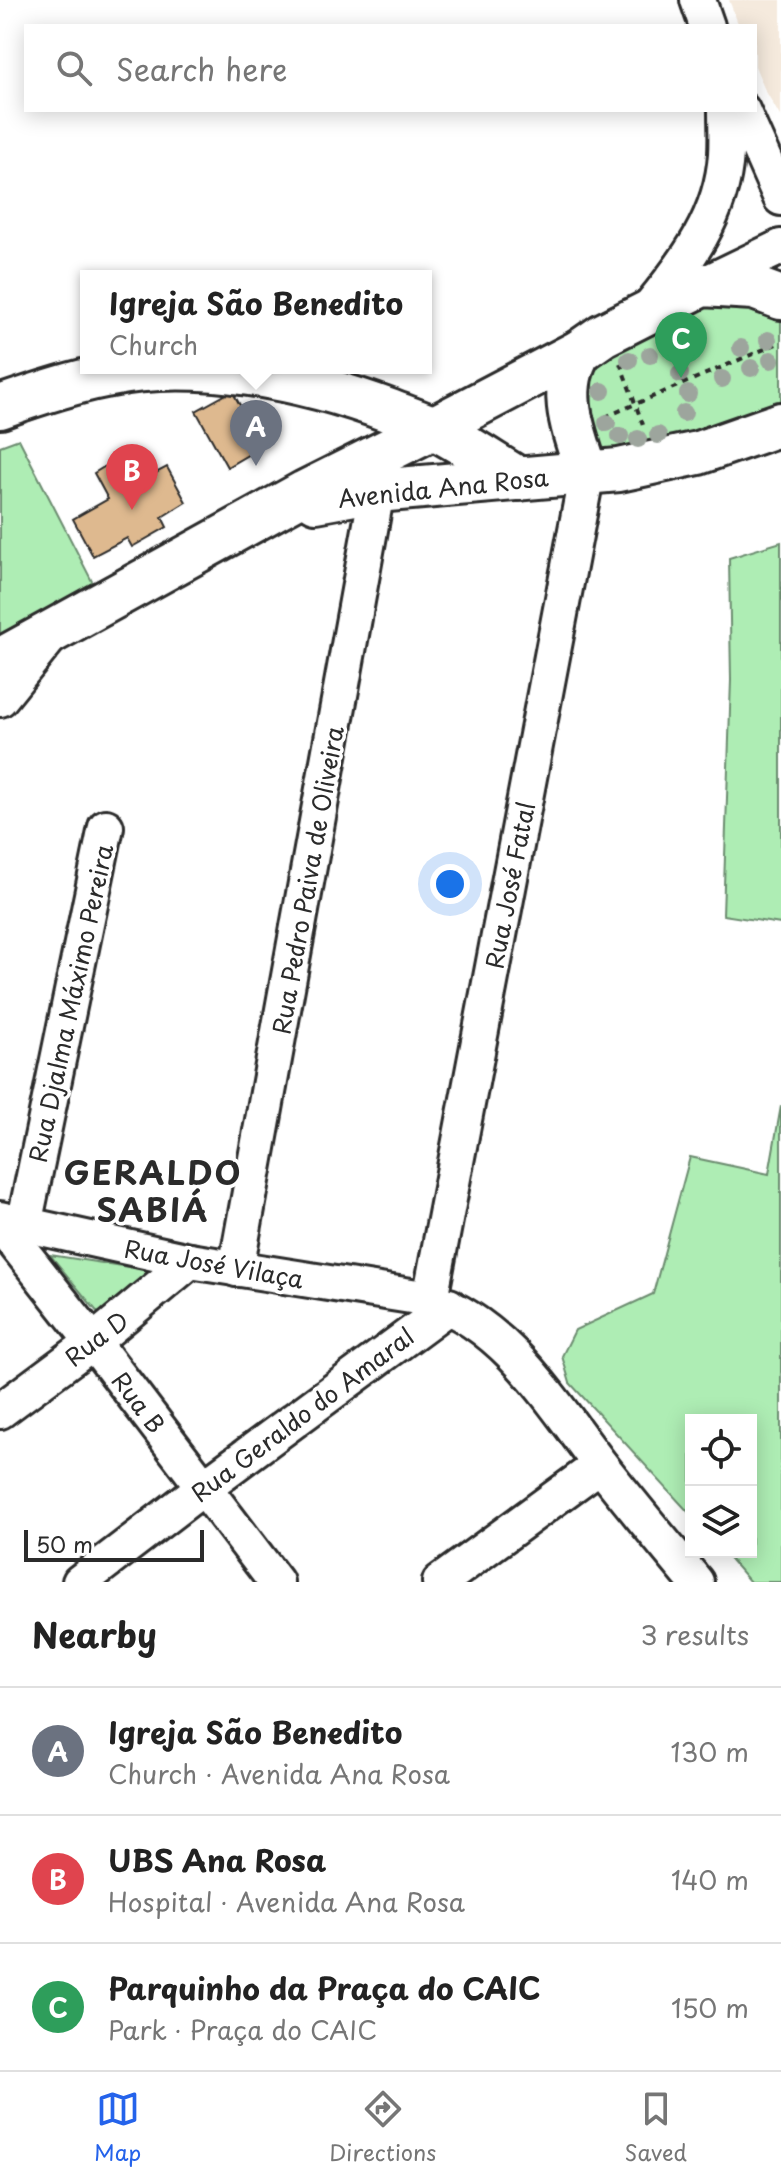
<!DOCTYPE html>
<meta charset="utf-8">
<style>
body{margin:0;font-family:"Playpen Sans",sans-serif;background:#f6f6f6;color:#222}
.controls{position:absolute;right:24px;bottom:24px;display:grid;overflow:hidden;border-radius:0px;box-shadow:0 4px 20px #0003}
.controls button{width:72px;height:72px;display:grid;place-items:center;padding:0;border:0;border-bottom:2px solid #e0e0e0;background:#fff;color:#222;font:40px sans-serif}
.scale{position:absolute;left:24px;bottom:20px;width:180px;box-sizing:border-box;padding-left:8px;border:4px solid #2b2b2b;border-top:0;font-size:22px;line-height:28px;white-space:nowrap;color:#2b2b2b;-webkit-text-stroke:6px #fff;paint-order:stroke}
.you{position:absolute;left:450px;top:884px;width:28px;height:28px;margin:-20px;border:6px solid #fff;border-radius:50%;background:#1a73e8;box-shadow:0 0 0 12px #1a73e833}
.badge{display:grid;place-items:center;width:52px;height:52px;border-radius:50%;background:#2563eb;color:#fff;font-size:26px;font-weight:700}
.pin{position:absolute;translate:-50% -66px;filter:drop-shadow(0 2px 4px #0008)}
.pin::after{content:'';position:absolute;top:42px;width:28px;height:24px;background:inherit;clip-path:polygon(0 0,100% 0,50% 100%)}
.popup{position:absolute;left:80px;top:270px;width:352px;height:104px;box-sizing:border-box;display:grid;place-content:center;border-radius:0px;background:#fff;filter:drop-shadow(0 2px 6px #0005);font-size:26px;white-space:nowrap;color:#767676}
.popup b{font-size:30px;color:#222}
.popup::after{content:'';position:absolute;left:50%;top:100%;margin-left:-16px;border:16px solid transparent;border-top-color:#fff}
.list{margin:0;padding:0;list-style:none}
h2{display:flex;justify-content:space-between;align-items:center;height:104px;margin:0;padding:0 32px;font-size:34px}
h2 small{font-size:26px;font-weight:400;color:#767676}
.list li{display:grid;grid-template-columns:52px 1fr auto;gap:24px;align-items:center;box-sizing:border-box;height:128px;padding:0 32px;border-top:2px solid #e0e0e0}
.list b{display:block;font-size:30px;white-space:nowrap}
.list p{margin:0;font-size:26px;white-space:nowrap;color:#767676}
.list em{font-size:26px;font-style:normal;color:#767676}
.icon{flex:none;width:44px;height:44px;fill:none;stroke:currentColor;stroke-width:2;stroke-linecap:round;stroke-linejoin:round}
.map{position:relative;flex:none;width:781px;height:1582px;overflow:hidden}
.search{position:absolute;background:#fff;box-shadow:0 4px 20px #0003;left:24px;right:24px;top:24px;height:88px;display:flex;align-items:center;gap:20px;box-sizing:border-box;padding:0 28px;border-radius:0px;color:#767676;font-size:30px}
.sheet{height:488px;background:#fff}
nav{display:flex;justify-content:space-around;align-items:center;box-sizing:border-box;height:112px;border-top:2px solid #e0e0e0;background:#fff;font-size:22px;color:#767676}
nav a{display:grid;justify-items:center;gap:4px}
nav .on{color:#2563eb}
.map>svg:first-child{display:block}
</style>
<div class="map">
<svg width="781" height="1582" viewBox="0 0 781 1582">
<rect width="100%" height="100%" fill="#fff"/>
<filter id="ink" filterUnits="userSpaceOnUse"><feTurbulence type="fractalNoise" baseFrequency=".0125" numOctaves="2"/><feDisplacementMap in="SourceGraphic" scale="16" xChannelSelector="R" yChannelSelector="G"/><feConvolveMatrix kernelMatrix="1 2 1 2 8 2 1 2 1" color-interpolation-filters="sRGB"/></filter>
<g filter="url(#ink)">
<path fill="#f5eadd" d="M729 0H781V118L764 88 755 66V26H739Z"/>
<g fill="#aeedb4" stroke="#6c8c70" stroke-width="2">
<path d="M701 302 781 311V400L775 406 745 422 601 453 593 440 582 371Z"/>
<path d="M19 439 98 593 0 646V446Z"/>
<path d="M781 542V924L723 915 731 680 729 558Z"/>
<path d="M781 1106V1582H750L724 1552H751V1420H691V1515L570 1383 562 1356 575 1330 653 1294 690 1157 769 1174Z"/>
<path d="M50 1255 161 1272 104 1320Z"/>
</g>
<g fill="#deb98f" stroke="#2b2b2b" stroke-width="2">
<path d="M232 391 263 446 227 467 196 411Z"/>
<path d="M122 456 137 483 167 467 186 502 162 517 167 527 132 547 127 538 93 556 73 519 108 499 94 473Z"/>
</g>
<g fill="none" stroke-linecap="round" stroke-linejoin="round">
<g stroke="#2b2b2b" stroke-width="40">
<g id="minor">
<path d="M698 0 707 26"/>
<path d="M742 110 781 198"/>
<path d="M702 285 781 247"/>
<path d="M649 308C687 262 722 216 726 154 727 139 726 124 726 110"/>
<path d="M0 699 50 637"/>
<path d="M0 1219 190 1261 430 1299C507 1327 551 1400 599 1463 630 1503 663 1542 696 1582"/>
<path d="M0 1224 93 1342 276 1582"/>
<path d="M24 1225 106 827"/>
<path d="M236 1269 377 491"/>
<path d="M430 1299 587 472"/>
<path d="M0 1411 93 1342 190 1261"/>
<path d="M80 1582 204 1487 449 1306"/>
<path d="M440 1582 600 1465"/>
</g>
</g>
<g stroke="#2b2b2b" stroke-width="48">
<g id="major">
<path d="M580 351C556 391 574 432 587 472"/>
<path d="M0 407C34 395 69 383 105 376 195 356 305 379 390 411 405 417 421 422 436 429 464 444 491 462 519 479"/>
<path d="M316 501 365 492 619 470 698 453 781 424"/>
<path d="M0 660 305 492 433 428 580 351 603 335 702 285 754 288 781 298"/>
</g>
</g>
<g stroke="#2b2b2b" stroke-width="4" stroke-dasharray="6 6" stroke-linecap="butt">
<path d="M620 363 645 430"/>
<path d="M605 417 781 342"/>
</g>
<use href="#minor" stroke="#fff" stroke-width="34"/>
<use href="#major" stroke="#fff" stroke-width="42"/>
</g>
<g fill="#9da59d">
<circle cx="768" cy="340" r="9"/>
<circle cx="741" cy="348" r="9"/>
<circle cx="650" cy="355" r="9"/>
<circle cx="629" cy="360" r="9"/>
<circle cx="771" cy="360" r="9"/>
<circle cx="751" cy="368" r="9"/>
<circle cx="680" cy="374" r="9"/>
<circle cx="722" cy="379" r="9"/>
<circle cx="602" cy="391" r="9"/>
<circle cx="688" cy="394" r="9"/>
<circle cx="684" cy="413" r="9"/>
<circle cx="607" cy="423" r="9"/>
<circle cx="658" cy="435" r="9"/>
<circle cx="620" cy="436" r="9"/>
<circle cx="638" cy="439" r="9"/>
</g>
</g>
<g text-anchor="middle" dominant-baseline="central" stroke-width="7" stroke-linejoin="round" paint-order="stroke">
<g font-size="24" fill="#2b2b2b" stroke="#fff">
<text transform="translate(443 487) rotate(-6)">Avenida Ana Rosa</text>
<text transform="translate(307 880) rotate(-80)">Rua Pedro Paiva de Oliveira</text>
<text transform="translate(509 885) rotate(-79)">Rua José Fatal</text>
<text transform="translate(70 1003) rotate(-78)">Rua Djalma Máximo Pereira</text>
<text transform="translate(214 1263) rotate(10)">Rua José Vilaça</text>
<text transform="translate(96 1338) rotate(-38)">Rua D</text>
<text transform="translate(139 1402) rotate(53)">Rua B</text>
<text transform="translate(302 1414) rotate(-37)">Rua Geraldo do Amaral</text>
</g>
<g font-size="32" font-weight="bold" letter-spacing="2" fill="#2b2b2b" stroke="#fff">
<text x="153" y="1172">GERALDO<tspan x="153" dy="37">SABIÁ</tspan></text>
</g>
</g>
</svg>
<div class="controls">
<button><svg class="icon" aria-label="locate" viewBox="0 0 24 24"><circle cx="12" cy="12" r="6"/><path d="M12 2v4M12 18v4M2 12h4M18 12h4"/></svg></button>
<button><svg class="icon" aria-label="layers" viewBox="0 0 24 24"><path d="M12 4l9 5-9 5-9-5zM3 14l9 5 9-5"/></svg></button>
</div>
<div class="scale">50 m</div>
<div class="you"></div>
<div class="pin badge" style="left:256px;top:466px;background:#6b7280">A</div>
<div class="popup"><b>Igreja São Benedito</b>Church</div>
<div class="pin badge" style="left:132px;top:510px;background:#e0444e">B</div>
<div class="pin badge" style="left:681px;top:378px;background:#2e9e5b">C</div>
<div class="search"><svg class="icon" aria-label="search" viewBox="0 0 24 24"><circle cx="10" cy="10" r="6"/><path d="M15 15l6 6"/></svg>Search here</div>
</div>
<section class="sheet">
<h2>Nearby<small>3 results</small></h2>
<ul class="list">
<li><span class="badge" style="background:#6b7280">A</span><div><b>Igreja São Benedito</b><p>Church · Avenida Ana Rosa</p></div><em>130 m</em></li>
<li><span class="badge" style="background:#e0444e">B</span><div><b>UBS Ana Rosa</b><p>Hospital · Avenida Ana Rosa</p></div><em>140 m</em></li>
<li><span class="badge" style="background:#2e9e5b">C</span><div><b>Parquinho da Praça do CAIC</b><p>Park · Praça do CAIC</p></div><em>150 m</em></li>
</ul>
</section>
<nav>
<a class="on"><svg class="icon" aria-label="map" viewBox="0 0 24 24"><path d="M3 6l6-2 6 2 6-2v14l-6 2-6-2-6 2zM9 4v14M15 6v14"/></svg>Map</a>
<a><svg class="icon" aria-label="directions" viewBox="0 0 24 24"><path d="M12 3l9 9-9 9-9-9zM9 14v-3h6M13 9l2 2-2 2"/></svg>Directions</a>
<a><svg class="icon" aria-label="saved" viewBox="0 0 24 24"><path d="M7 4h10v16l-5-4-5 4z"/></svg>Saved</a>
</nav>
